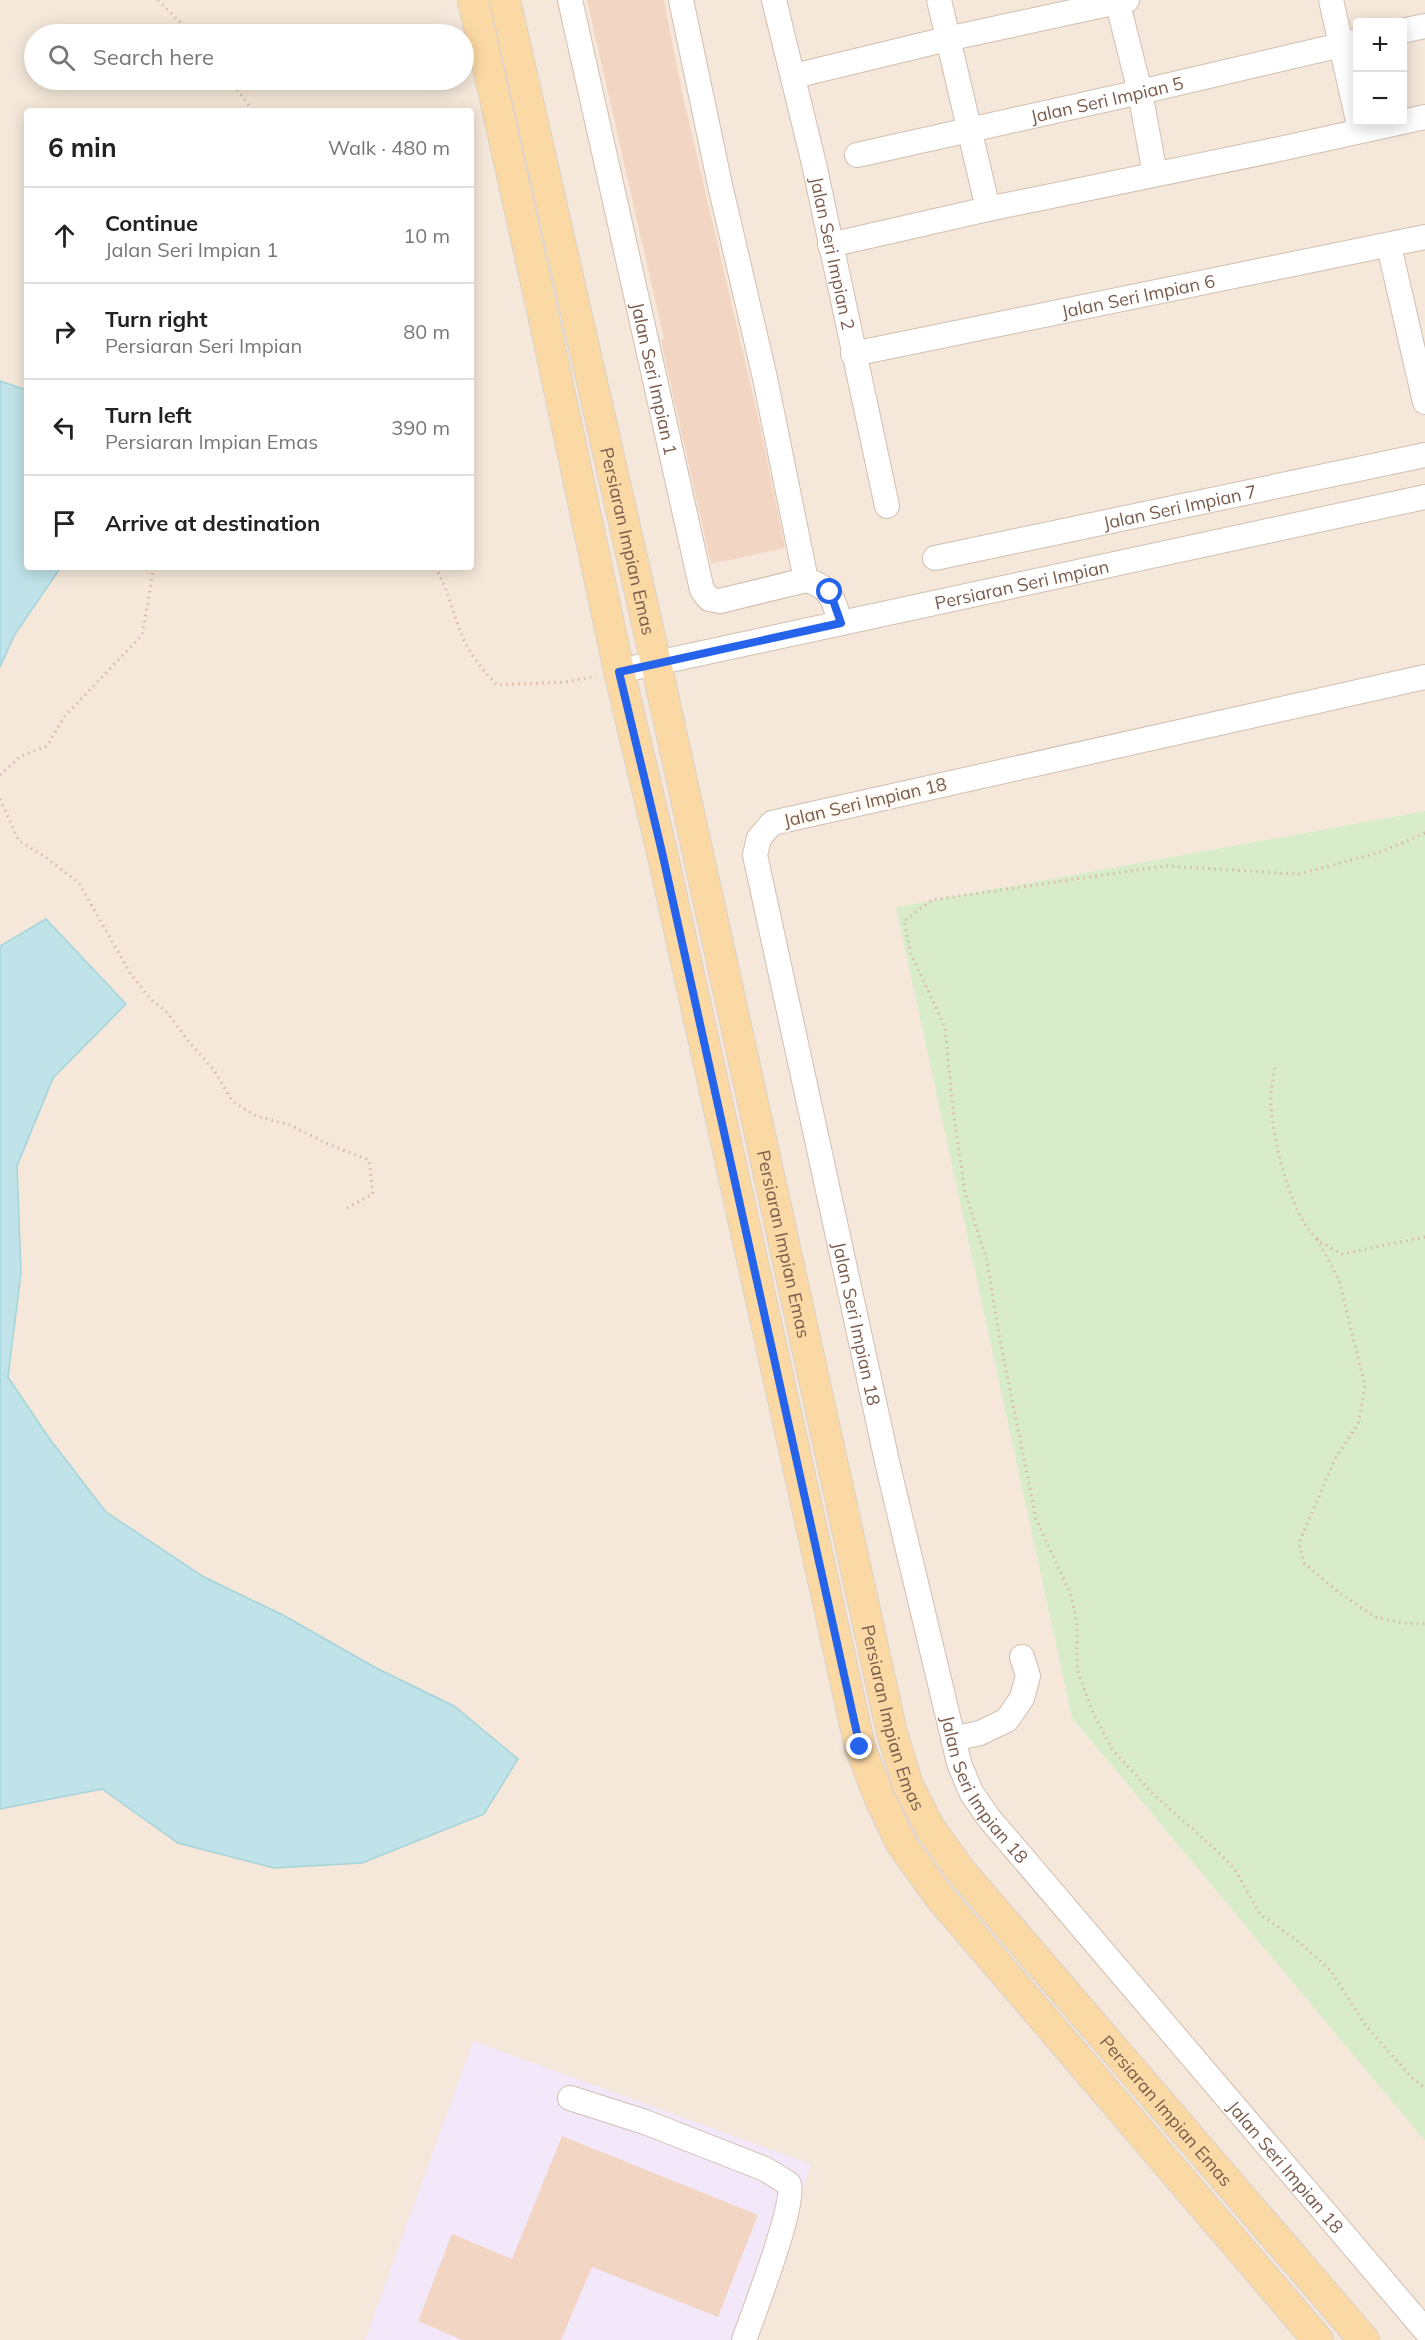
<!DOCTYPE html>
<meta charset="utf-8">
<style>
body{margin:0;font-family:Mulish,sans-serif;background:#f6f6f6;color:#222}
.controls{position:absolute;right:18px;top:18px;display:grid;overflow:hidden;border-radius:6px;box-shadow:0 3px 15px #0003}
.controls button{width:54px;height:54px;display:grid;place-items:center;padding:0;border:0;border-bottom:2px solid #e0e0e0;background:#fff;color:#222;font:30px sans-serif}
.stop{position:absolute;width:18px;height:18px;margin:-14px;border:4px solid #2563eb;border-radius:50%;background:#fff}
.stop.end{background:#2563eb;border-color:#fff;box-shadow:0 2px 6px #0008}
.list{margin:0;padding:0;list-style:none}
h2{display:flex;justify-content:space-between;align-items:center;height:78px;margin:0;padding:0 24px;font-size:26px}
h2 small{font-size:20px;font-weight:400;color:#767676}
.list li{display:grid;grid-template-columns:39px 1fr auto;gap:18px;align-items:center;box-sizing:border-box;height:96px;padding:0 24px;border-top:2px solid #e0e0e0}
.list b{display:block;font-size:22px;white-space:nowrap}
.list p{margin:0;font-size:20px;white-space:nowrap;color:#767676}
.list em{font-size:20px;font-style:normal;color:#767676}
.icon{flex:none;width:33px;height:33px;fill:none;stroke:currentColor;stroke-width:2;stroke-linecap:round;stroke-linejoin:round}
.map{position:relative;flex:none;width:1425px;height:2340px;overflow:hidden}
.search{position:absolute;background:#fff;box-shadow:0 3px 15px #0003;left:24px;top:24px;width:450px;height:66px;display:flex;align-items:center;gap:15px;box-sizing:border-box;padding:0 21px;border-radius:33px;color:#767676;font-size:22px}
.panel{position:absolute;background:#fff;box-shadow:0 3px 15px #0003;left:24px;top:108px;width:450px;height:462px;border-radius:6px}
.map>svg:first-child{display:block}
</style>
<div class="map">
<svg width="1425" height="2340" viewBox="0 0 1425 2340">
<rect width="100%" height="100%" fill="#fdf6ec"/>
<path fill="#f5e8da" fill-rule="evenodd" d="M0 0H1425V811L897 907 1072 1718 1425 2141V2340H0ZM1358 22H1402V122H1358ZM34 34H464V80H34ZM27 111H471V567H27Z"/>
<path fill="#f3e8fa" d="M473 2041 811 2164 747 2340H365Z"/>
<path fill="#d8ecc9" d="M1425 811V2141L1072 1718 896 907Z"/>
<g fill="#bfe3e8" stroke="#a5d3da" stroke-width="1.5">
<path d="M0 381 27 390V567H61L15 634 0 667Z"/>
<path d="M46 919 126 1004 53 1078 17 1166 21 1273 8 1377 49 1438 106 1512 204 1577 283 1615 376 1668 454 1706 518 1759 484 1814 362 1863 274 1868 178 1843 102 1789 0 1809V946Z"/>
</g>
<g fill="#f3d5c3">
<path d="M587 0H664L682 92 759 421 785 548 711 564 661 340 664 339Z"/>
<path d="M562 2136 758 2215 718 2317 592 2267 561 2340H462L418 2321 452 2234 512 2259Z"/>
</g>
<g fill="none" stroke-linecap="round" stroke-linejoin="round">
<g stroke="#d1beb0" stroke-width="26">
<g id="minor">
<path id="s1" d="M570 0 702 590 709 599 720 601 806 580C833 588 832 599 841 623"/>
<path d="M681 0 720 185 765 378 806 580"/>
<path id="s2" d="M774 0 814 164 887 506"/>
<path d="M939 0 988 209"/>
<path d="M1117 0 1140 92 1155 174"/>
<path d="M1331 0 1358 121"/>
<path d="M1402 31 1425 26"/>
<path d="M794 76 947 39 1127 0"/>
<path id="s3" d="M857 155 1140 92 1358 41"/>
<path d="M830 245 988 209 1275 150 1425 117"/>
<path d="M1389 246 1425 402"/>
<path id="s4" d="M853 354 1425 237"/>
<path id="s5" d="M935 558 1425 455"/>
<path id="s6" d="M619 671 1425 497"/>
<path id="s7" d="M1425 677 772 823 759 838 755 855 888 1466 959 1763 971 1792 988 1817 1425 2330"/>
<path d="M953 1739 980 1733 1007 1720 1022 1698 1028 1676 1022 1657"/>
<path d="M570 2098 645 2122 765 2169 789 2184C796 2204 753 2315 744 2340"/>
</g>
</g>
<g stroke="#dad1cd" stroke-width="32">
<g id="major">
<path d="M473 0 545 323 619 671 662 852 860 1747 879 1797 902 1845 938 1895 1318 2340"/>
<path id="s8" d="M505 0 656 663 892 1733 908 1785 930 1828 960 1870 1364 2340"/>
</g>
</g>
<g stroke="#d9b8a5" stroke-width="3" stroke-dasharray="1.5 4.5" stroke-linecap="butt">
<path d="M158 0 192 34"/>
<path d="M230 80 253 111"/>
<path d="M435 567C447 587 451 606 459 628 466 649 481 669 497 685L566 682 596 676"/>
<path d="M0 775 21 756 47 746 65 716 142 635 154 567"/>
<path d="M0 799 19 841 41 854 79 883 130 973 151 1000 165 1010 189 1042 214 1070 232 1101 256 1116 290 1125 328 1144 369 1160 373 1194 345 1209"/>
<path d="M1425 833 1381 852 1299 874 1165 866 932 900 904 921 911 954 945 1027 953 1110 965 1192 987 1261 1000 1340 1036 1519 1071 1595 1077 1624V1669L1093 1713 1112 1749 1152 1793 1218 1852 1234 1868 1260 1914 1299 1942 1331 1971 1366 2026 1412 2078 1425 2088"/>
<path d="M1275 1068C1273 1079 1270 1093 1271 1105 1273 1140 1290 1216 1318 1240 1325 1245 1334 1250 1342 1254L1425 1237"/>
<path d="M1317 1239 1339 1280 1365 1386 1358 1424 1335 1459 1299 1543 1304 1563 1337 1591 1375 1617 1404 1623 1425 1624"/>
</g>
<use href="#minor" stroke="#fff" stroke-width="24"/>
<use href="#major" stroke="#fbd9a5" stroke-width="30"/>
</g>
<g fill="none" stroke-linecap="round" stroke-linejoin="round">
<path stroke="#2563eb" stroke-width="8" d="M830 592 841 623 619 672 662 852 860 1747"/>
</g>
<g text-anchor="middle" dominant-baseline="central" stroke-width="5" stroke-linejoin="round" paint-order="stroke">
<g font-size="18" fill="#7a5c4d" stroke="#fffaf3">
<text stroke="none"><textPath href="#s3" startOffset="256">Jalan Seri Impian 5</textPath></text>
<text stroke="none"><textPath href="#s2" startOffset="260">Jalan Seri Impian 2</textPath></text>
<text stroke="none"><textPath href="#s4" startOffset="291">Jalan Seri Impian 6</textPath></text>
<text stroke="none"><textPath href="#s1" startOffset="388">Jalan Seri Impian 1</textPath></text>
<text stroke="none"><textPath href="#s5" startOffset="250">Jalan Seri Impian 7</textPath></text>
<text stroke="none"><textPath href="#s8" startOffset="555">Persiaran Impian Emas</textPath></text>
<text stroke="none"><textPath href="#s6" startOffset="412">Persiaran Seri Impian</textPath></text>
<text transform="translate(865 802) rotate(-13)">Jalan Seri Impian 18</text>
<text stroke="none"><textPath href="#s8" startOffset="1275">Persiaran Impian Emas</textPath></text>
<text stroke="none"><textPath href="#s7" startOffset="1186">Jalan Seri Impian 18</textPath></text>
<text stroke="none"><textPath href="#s8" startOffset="1761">Persiaran Impian Emas</textPath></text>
<text stroke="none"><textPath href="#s7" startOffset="1672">Jalan Seri Impian 18</textPath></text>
<text stroke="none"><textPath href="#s8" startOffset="2247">Persiaran Impian Emas</textPath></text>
<text stroke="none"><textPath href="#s7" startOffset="2158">Jalan Seri Impian 18</textPath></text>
</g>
</g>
</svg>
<div class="controls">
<button>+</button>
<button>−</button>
</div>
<div class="stop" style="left:830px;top:592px"></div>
<div class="stop end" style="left:860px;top:1747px"></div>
<div class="search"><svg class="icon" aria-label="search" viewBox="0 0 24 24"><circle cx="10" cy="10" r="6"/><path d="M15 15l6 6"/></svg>Search here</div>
<section class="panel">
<h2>6 min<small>Walk · 480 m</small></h2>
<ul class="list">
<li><svg class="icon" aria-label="ahead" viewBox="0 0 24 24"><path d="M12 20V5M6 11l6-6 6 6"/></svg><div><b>Continue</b><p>Jalan Seri Impian 1</p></div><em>10 m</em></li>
<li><svg class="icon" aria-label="right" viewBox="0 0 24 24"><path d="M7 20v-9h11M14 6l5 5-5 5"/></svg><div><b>Turn right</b><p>Persiaran Seri Impian</p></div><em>80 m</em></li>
<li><svg class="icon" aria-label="left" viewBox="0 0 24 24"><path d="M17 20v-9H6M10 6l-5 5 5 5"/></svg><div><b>Turn left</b><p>Persiaran Impian Emas</p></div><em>390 m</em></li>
<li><svg class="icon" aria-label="arrive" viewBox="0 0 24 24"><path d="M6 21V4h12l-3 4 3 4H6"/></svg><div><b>Arrive at destination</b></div></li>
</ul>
</section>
</div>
